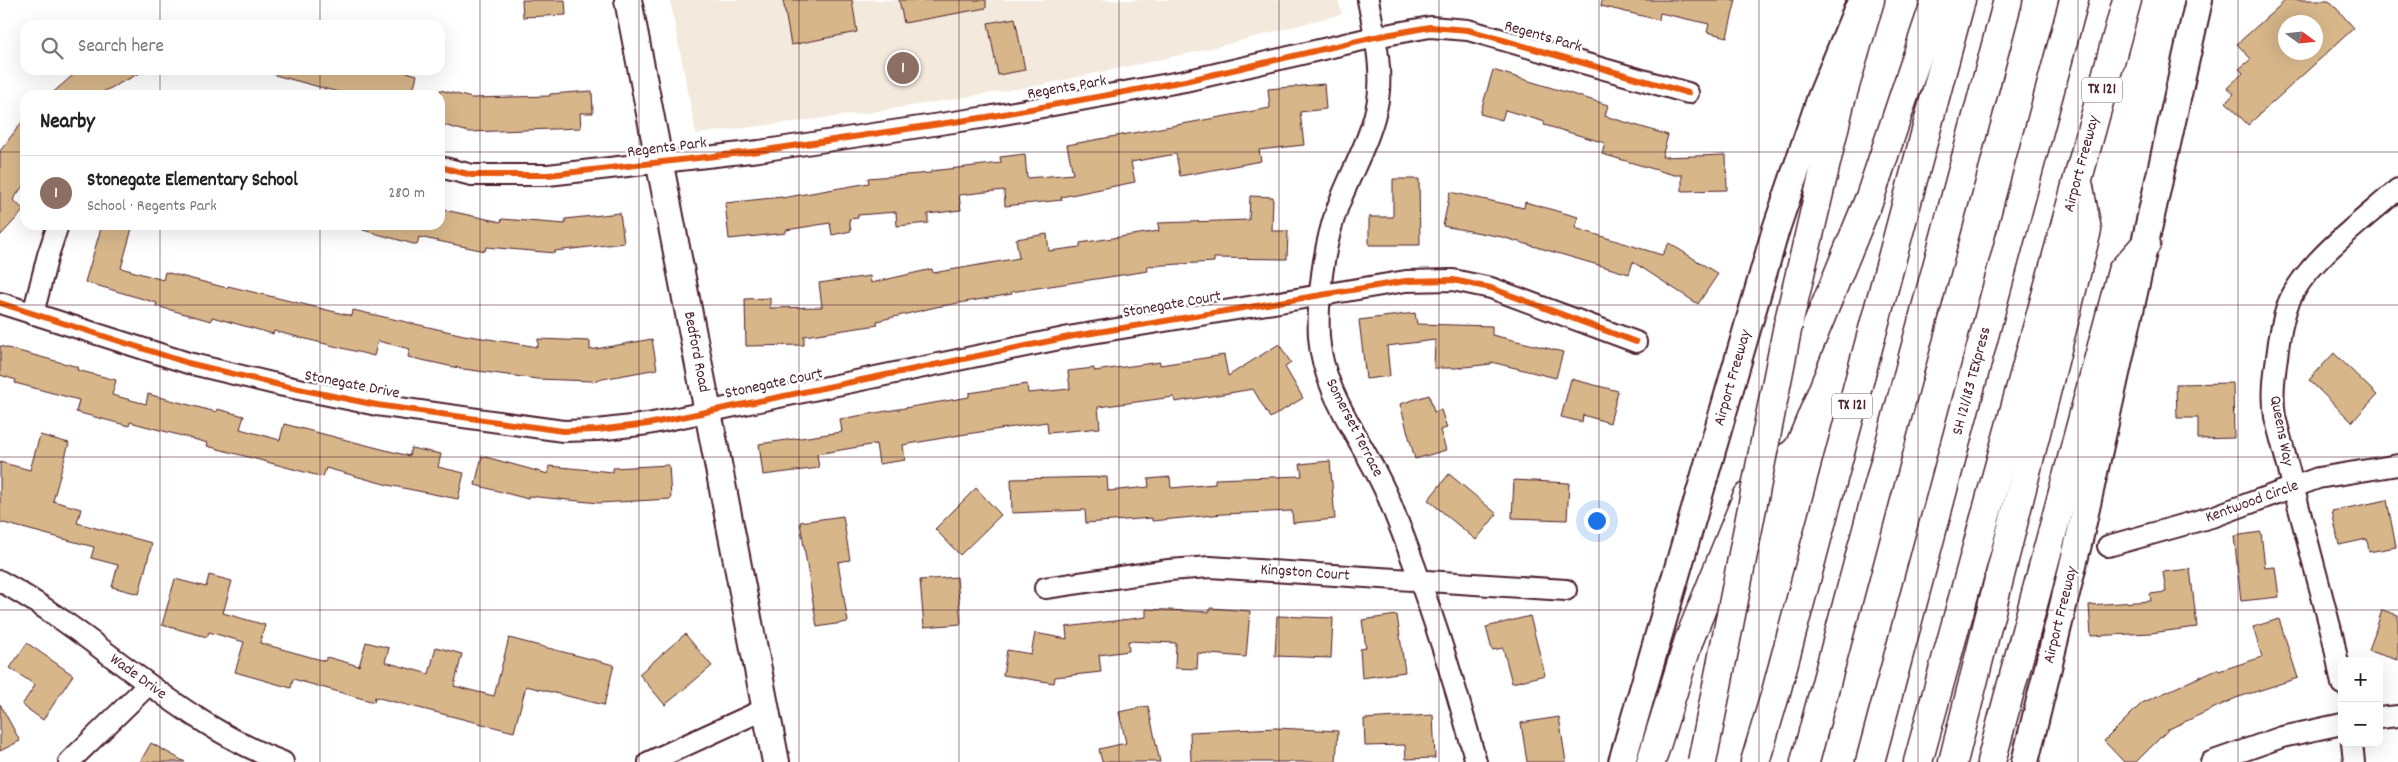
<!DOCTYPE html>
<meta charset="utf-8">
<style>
body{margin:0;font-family:Dekko,sans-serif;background:#f2f2f2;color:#222}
.controls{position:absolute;right:15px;bottom:15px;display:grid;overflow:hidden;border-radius:10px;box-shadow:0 5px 20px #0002}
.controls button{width:45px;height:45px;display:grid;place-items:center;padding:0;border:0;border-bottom:1px solid #e0e0e0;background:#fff;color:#222;font:25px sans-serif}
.compass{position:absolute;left:2278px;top:15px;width:45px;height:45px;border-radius:50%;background:#fff;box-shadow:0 5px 20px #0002;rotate:105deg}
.you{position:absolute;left:1596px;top:520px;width:18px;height:18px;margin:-12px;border:4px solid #fff;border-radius:50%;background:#1a73e8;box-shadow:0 0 0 8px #1a73e833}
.badge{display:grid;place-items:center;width:32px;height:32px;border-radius:50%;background:#c8321e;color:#fff;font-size:16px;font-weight:700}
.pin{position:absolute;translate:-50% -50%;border:2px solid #fff;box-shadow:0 1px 5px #0006}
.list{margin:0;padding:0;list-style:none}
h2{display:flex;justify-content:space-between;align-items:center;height:65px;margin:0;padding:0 20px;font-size:21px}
h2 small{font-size:16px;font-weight:400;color:#767676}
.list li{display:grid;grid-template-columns:32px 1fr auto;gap:15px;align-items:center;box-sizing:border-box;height:75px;padding:0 20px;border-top:1px solid #e0e0e0}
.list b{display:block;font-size:19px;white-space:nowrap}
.list p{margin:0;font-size:16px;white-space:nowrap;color:#767676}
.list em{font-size:16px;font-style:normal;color:#767676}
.icon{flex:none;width:28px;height:28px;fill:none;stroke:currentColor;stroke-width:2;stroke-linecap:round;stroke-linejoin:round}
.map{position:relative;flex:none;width:2398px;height:762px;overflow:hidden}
.search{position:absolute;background:#fff;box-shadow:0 5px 20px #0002;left:20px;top:20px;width:425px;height:55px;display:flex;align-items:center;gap:12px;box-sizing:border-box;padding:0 18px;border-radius:15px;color:#767676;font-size:19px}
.panel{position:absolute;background:#fff;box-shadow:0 5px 20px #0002;left:20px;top:90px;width:425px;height:140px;border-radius:15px}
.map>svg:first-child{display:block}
</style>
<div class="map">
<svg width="2398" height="762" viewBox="0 0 2398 762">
<rect width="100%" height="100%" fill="#fff"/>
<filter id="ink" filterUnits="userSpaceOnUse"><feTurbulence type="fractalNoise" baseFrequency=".02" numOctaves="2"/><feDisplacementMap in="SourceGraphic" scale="10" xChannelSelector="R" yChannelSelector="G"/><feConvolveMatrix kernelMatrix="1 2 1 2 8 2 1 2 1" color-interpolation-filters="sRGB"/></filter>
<g filter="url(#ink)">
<path fill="#f3e9dc" d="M670 0H1338L1342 14 1204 50 1041 85 873 112 696 134Z"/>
<g fill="#d7b68a" stroke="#4a1f2b" fill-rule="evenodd">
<path d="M522 0H565L566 15 523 17Z"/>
<path d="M783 0H852L857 32 791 45Z"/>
<path d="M899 0H986V8L904 23Z"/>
<path d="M1602 0H1736L1727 37 1707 32 1709 24 1660 13 1659 20 1601 6Z"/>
<path d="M2286 0H2329L2354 28 2248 125 2226 102 2234 94 2227 88 2243 73 2239 69 2251 59 2237 44ZM2286 22H2316V52H2286Z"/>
<path d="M1015 18 1025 70 998 75 988 23Z"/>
<path d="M79 70H146L97 95H50Z"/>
<path d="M276 70H400L417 75 412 95H349L275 75Z"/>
<path d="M1493 70 1608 105 1605 116 1668 135 1662 157 1726 155 1727 190 1682 191V175H1674L1602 154 1605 143 1544 125 1545 122 1505 110 1502 120 1480 114Z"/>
<path d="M1324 84 1326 109 1300 112 1304 145 1259 150 1261 161 1180 176 1176 154 1131 162 1135 182 1061 197 1062 200 1005 206 1004 190 959 195 961 210 928 214V223L897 226 896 212 858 215V218L849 219 851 231 832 235 830 223 786 230V233L729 239 725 203 782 197V198L869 183 868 178 931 173V171L1001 163 1000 157 1025 154 1027 178 1073 174 1067 145 1270 108 1268 89Z"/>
<path d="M440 90 472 98 550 96V94L592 91 593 113H580L581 128 469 132 440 124Z"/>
<path d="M25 118V183L13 200 24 210 0 236V151Z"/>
<path d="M1393 179H1419L1420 245H1369V217H1393Z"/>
<path d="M1450 192 1524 208 1525 202 1578 217 1575 228 1662 255 1669 243 1718 274 1698 304 1633 262 1629 274 1502 237 1443 226Z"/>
<path d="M1250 196 1273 197 1272 231H1288L1287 259 1214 258V262L1147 266 1148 271 1011 292 1012 294 936 307 877 321 878 325 804 336V345L746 346 745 299 770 298V308L822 307 819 283 870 276 871 283 932 269 933 273 1019 258 1016 239 1047 234 1049 251 1080 247V243L1159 231 1158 223 1249 220Z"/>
<path d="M440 209 501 222 502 219 565 224V219L620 213 624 243 555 251V253L486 247 485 251 419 237 417 245 363 230 364 225H440Z"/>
<path d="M102 225H133L121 268 163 280 165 272 227 288 228 286 352 316 353 310 464 335 538 347V339L590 341V350L652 339 657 369 592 381 537 379 463 369 408 357 410 349 378 341 374 356 274 331 273 334 212 317 211 321 156 306 157 303 85 282Z"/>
<path d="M1415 313 1417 324 1492 326V335L1563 352 1556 378 1491 362V364L1456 368H1434L1435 340 1387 346 1390 376 1366 379 1359 320Z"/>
<path d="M1279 344 1291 363 1285 367 1303 398 1270 418 1253 389 1175 402 1174 397 1098 407 1100 428 1048 433 1047 422 960 435 903 445 905 460 879 464 876 444 817 454 819 468 763 475 759 444 842 432 840 419 969 397V393L1027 384 1028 393 1070 389 1068 371 1094 368V371L1160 362V365L1224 355 1228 376Z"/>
<path d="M0 346 78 367 77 370 116 380 112 395 146 404 148 394 216 412 217 409 244 416 240 429 280 440 284 424 409 456 411 448 441 454 438 467 464 473 458 499 388 485 326 468 323 477 207 446 208 443 130 422 129 426 76 412 79 400 15 383 16 380 0 375Z"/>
<path d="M2334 353 2377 395 2352 422 2309 380Z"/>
<path d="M1571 379 1618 391 1610 423 1583 415 1582 422 1561 417Z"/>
<path d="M2233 383 2234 438 2198 439V418H2177L2176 384Z"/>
<path d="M1429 395 1434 412 1441 410 1447 428 1440 430 1446 450 1415 459 1400 404Z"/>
<path d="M40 435 69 443 53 501 81 509 77 523 152 543 139 594 112 587 118 565 91 558 94 547 0 522V462L30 470Z"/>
<path d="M482 456 548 474 549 466 613 472V468L669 465 671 499 599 503 528 496V499L475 485Z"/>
<path d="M1330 461 1335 519 1293 523 1292 511 1223 514 1152 521V518L1086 523 1085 510 1012 513 1011 479 1107 477 1108 491 1149 487 1148 479 1170 477 1171 488 1215 484V479L1302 476 1300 464Z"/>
<path d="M1449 474 1497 514 1476 540 1428 500Z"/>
<path d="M1514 480 1569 483 1567 520 1512 518Z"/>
<path d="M976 488 1001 515 960 555 935 529Z"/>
<path d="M2387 500 2396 547 2369 552 2367 539 2339 545 2332 511Z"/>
<path d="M843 516 850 560 838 562 848 622 817 627 800 522Z"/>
<path d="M2261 532 2265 568 2275 567 2279 597 2241 601 2234 536Z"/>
<path d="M2190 569 2197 627 2151 633 2091 636 2089 605 2151 601 2150 594 2166 592 2163 572Z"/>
<path d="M209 575 232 581 223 613 265 625 260 643 325 661 327 657 359 666 366 642 389 648 385 662 429 674 436 647 462 654 454 686 494 696 509 638 614 665 604 705 526 686 514 732 375 697 374 702 293 679 291 688 235 672 244 642 209 632 207 637 162 625 175 579 206 587Z"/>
<path d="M957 577 961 624 924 627 920 580Z"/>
<path d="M1210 608 1250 611 1246 657 1198 653 1197 669 1175 668 1176 643 1128 641 1129 651 1099 655 1101 672 1055 677 1054 683 1003 675 1007 650 1031 654 1035 633 1067 639 1066 627 1146 617V609L1210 612Z"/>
<path d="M2382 610 2398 615V660L2369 651Z"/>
<path d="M1397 615 1405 672 1362 678 1360 649 1366 648 1362 620Z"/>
<path d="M1277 616 1333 618 1331 658 1275 656Z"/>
<path d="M1530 616 1545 675 1512 683 1503 648 1492 650 1486 627Z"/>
<path d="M2279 619 2298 678 2236 698 2169 729 2136 762H2124L2104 741 2142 703 2217 669 2219 671 2262 657 2253 627Z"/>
<path d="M685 634 712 666 665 705 639 674Z"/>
<path d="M27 643 73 675 43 720 22 705 35 685 10 668Z"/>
<path d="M0 704 20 741 0 751Z"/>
<path d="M1148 706 1160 762H1102L1099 749 1126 743 1119 712Z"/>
<path d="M1433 715 1435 758 1406 759 1405 745 1365 746 1364 719Z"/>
<path d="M1559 717 1566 762H1527L1521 723Z"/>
<path d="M1276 728 1338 731 1336 762H1191L1190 732Z"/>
<path d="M151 743 185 762H140Z"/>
</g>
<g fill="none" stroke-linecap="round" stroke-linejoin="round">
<g stroke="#4a1f2b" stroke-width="24">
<g id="minor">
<path d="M1368 0C1374 32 1383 67 1378 100 1372 138 1350 173 1337 209 1324 245 1317 298 1319 337 1323 397 1368 447 1390 502 1424 586 1453 675 1476 762"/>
<path d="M440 167 472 175H548L759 151 987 117 1185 81 1375 37 1430 27 1468 30 1688 93"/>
<path d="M0 303 188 363 284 386 377 405 563 431 597 430 648 424 1074 336 1406 281 1453 280 1491 288 1636 342"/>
<path d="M33 314 48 255 58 225"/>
<path d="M2108 546 2215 516 2318 478 2398 465"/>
<path d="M0 581C99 635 176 722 283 762"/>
<path d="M1045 588 1169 570 1210 567 1566 590"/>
<path d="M2342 684 2333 638 2275 417C2272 396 2274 378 2277 357 2279 339 2282 321 2288 304 2304 263 2365 219 2398 189"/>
<path d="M2379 718 2398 716"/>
<path d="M2352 743 2354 762"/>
<path d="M69 762 148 685"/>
<path d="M649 762 765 709"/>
<path d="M2211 762 2282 737 2342 724"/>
</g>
</g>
<g stroke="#4a1f2b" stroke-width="30">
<g id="major">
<path d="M628 0 776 762"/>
<path d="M1622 762 1776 229 1821 97 1857 10"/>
<path d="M2025 762 2079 540 2199 0"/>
</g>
</g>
<g stroke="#4a1f2b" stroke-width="31">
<g id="highway">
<path d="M1788 325 1840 103 1870 0"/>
<path d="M1774 431 1870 197 1936 0"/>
<path d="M1651 762 1689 640 1747 497"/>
<path d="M1755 762 1776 692 1961 0"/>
<path d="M1805 762 2008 0"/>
<path d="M1870 762 2074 0"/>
<path d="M1918 762 2127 0"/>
<path d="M1953 762 2087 230 2079 187"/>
<path d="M1991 762 2122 271 2146 244"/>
</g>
</g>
<use href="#minor" stroke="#fff" stroke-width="20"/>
<use href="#major" stroke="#fff" stroke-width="26"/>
<use href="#highway" stroke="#fff" stroke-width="28"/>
<g stroke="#4a1f2b" stroke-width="31" stroke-linecap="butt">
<path id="highway-bridge" d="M1702 762 1788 325"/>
</g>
<use href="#highway-bridge" stroke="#fff" stroke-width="28"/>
<g stroke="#fff" stroke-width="9">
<g id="cycleway">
<path d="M440 167 472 175H548L759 151 987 117 1185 81 1375 37 1430 27 1468 30 1688 93"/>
<path d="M0 303 188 363 284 386 377 405 563 431 597 430 648 424 1074 336 1406 281 1453 280 1491 288 1636 342"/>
</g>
</g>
<use href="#cycleway" stroke="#e8590c" stroke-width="6"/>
</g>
</g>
<path fill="none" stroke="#4a1f2b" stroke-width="1" stroke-opacity="0.55" d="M160 0V25M320 0V25M480 0V762M639 0V762M799 0V762M959 0V762M1119 0V762M1279 0V762M1439 0V762M1599 0V762M1759 0V762M1918 0V762M2078 0V762M2238 0V762M160 70V95M320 70V95M0 152H25M440 152H2398M160 225V762M320 225V762M0 305H2398M0 457H2398M0 610H2398"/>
<g text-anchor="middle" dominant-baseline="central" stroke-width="5" stroke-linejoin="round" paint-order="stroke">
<g fill="#fff" stroke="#80626b" stroke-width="1">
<rect x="2082" y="77.5" width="40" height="25" rx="4"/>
<rect x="1832" y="393.5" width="40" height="25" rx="4"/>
</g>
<g font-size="15" font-weight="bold" fill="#4a1f2b">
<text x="2102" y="90">TX 121</text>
<text x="1852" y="406">TX 121</text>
</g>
<g font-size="16" fill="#4a1f2b" stroke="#fff">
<text transform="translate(1543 37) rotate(16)">Regents Park</text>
<text transform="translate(1067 88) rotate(-10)">Regents Park</text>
<text transform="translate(667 148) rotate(-7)">Regents Park</text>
<text transform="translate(2082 164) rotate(-75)">Airport Freeway</text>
<text transform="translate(1172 305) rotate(-10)">Stonegate Court</text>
<text transform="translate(696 352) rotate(79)">Bedford Road</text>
<text transform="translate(1733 378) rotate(-74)">Airport Freeway</text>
<text transform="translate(1972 381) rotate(-75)">SH 121/183 TEXpress</text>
<text transform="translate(774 384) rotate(-12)">Stonegate Court</text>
<text transform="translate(352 385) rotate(11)">Stonegate Drive</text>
<text transform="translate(1354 428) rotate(63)">Somerset Terrace</text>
<text transform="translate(2281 431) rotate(79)">Queens Way</text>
<text transform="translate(2252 502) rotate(-20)">Kentwood Circle</text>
<text transform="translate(1305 573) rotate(4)">Kingston Court</text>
<text transform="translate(2061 615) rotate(-76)">Airport Freeway</text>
<text transform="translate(138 677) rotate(36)">Wade Drive</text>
</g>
</g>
</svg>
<div class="controls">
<button>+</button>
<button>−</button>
</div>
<svg class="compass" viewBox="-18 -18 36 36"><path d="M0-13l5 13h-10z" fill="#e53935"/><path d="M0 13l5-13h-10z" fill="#767676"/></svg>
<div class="you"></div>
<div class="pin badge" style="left:903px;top:68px;background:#8d6e63">1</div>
<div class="search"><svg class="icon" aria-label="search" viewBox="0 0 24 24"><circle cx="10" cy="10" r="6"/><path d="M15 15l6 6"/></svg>Search here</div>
<section class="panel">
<h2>Nearby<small></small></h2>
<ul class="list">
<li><span class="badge" style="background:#8d6e63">1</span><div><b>Stonegate Elementary School</b><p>School · Regents Park</p></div><em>280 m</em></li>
</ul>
</section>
</div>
